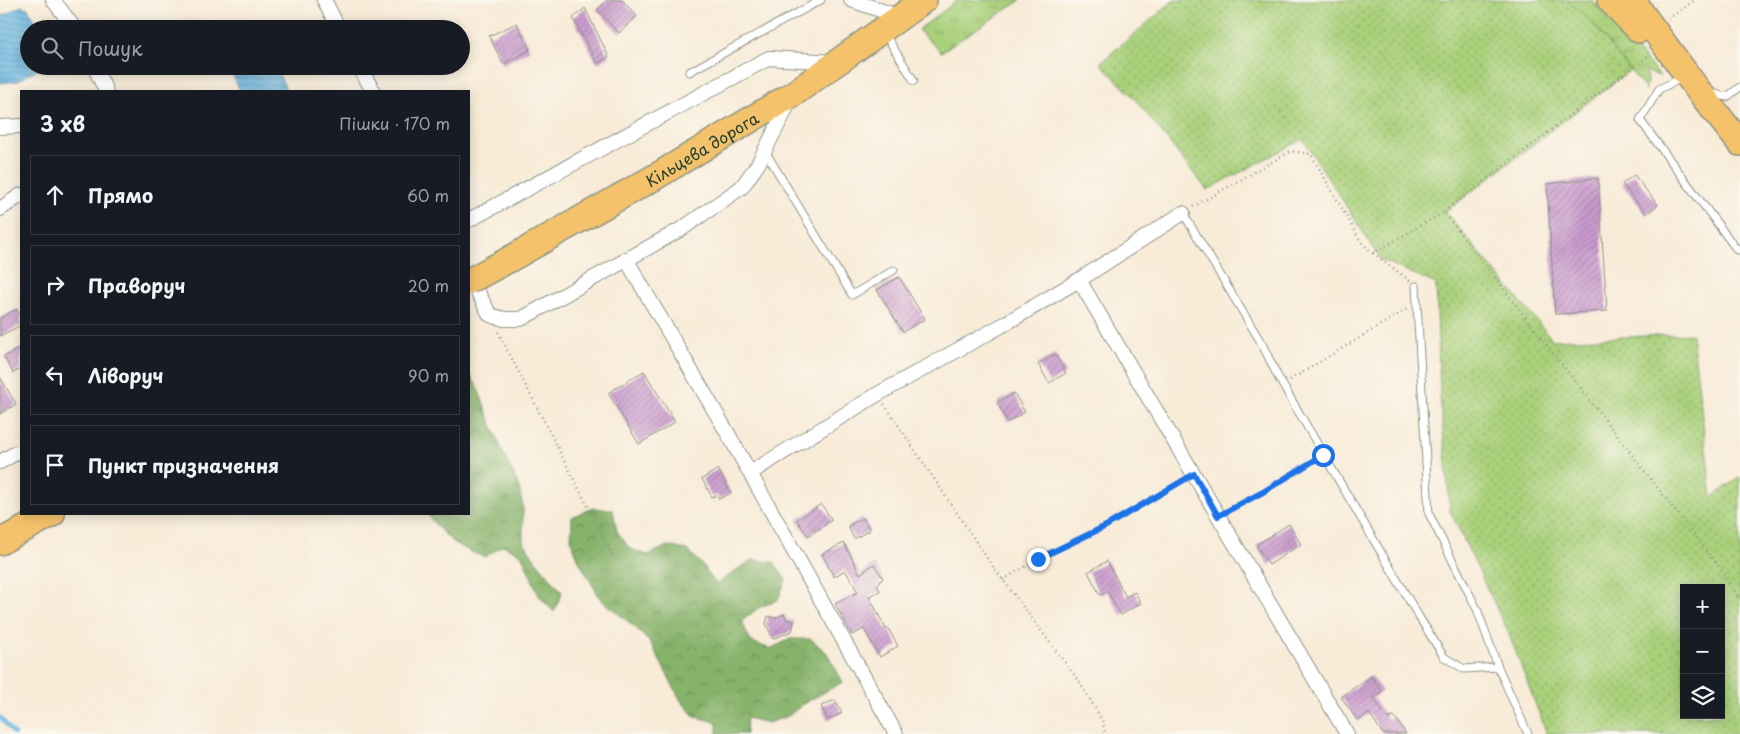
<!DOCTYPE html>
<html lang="uk">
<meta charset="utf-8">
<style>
body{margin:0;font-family:"Playpen Sans",sans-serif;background:#242831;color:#f1f3f6}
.controls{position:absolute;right:15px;bottom:15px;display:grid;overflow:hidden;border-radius:0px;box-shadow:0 2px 12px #0003}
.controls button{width:45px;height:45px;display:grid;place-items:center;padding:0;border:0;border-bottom:1px solid #363941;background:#171b24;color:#f1f3f6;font:25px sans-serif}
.stop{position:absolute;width:15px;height:15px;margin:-11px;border:4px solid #1a73e8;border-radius:50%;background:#fff}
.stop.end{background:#1a73e8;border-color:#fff;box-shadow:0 1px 5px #0008}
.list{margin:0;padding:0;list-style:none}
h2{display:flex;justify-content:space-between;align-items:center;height:65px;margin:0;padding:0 20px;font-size:21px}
h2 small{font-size:16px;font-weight:400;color:#9ea1a6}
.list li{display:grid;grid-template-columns:32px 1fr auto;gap:15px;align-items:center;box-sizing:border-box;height:80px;margin:0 10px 10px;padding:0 10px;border:1px solid #363941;border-radius:0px}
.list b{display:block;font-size:19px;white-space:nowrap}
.list em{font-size:16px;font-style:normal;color:#9ea1a6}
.icon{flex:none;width:28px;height:28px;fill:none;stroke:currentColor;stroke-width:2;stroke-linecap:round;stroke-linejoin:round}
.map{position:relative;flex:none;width:1740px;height:734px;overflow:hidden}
.search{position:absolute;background:#171b24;box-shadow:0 2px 12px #0003;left:20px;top:20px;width:450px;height:55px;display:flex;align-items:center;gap:12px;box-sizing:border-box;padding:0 18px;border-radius:28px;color:#9ea1a6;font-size:19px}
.panel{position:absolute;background:#171b24;box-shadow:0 2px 12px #0003;left:20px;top:90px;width:450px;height:425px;border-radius:0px}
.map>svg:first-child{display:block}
</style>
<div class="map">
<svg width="1740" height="734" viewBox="0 0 1740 734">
<defs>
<pattern id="grass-tufts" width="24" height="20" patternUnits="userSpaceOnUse" patternTransform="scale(1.25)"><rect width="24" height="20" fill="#a9d07a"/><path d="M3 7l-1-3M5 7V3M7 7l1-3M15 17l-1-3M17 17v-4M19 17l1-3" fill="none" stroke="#89aa65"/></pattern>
<pattern id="forest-crowns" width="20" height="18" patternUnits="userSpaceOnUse" patternTransform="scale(1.25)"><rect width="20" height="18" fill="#86b26a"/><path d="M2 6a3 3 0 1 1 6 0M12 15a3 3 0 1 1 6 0" fill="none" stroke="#6d9258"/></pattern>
<pattern id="garden-dots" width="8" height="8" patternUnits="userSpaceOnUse" patternTransform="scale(1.25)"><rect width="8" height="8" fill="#a9d07a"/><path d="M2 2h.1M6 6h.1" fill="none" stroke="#89aa65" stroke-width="1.8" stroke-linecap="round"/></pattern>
<pattern id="water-rules" width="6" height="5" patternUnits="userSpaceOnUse" patternTransform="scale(1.25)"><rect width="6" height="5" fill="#66b5e1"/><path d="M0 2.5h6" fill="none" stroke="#5394b7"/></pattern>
<pattern id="building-hatch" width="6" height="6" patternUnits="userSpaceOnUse" patternTransform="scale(1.25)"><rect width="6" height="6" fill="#ca9ace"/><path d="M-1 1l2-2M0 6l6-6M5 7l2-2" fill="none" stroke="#a37fa8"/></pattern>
</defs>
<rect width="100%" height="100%" fill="#fbf7ec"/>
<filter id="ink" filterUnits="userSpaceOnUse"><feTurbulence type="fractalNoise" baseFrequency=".02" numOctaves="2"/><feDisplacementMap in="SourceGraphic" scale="10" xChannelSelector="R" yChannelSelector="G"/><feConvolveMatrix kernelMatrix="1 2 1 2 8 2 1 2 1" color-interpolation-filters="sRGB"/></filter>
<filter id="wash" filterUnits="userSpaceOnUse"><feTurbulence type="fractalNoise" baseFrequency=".0096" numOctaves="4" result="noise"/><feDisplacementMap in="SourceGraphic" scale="20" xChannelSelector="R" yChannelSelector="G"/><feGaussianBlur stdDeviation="1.12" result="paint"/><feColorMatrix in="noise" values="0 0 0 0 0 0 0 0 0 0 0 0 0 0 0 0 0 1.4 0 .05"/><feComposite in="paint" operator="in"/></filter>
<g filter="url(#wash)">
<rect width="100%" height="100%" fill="#f8ebd8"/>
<g fill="url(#grass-tufts)" stroke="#648657">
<path d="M958 0H1021L941 52 918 30Z"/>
<path d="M1567 0H1592L1660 76 1646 72 1647 81 1646 90 1591 21Z"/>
</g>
<g fill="url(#forest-crowns)" stroke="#52784f">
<path d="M469 373 476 384 501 448 519 487 523 508V541L535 559 562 592 554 612 539 596 522 555 503 545 485 557C455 547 446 538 427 514H469Z"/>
<path d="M592 508 613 510 617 531 630 549 648 555 667 546 688 550 703 566 716 584 752 560 774 562 786 580 778 600 758 608 742 621 750 641 770 649 790 639H811L827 653 843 682 805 703 788 716 768 723 747 718 746 734H717V722L695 717 681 701 651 644 635 627 601 600 579 561 571 540 572 517Z"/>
</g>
<path fill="url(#garden-dots)" stroke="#648657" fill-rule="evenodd" d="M1174 0H1567L1591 21 1630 70 1445 212 1553 340 1692 334 1712 497 1740 477V734H1547L1508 632 1450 511 1440 397 1436 284 1381 260 1303 139 1207 190 1135 99 1100 63ZM1684 588H1721V715H1684Z"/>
<g fill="url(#water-rules)" stroke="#42798a">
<path d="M21 6 28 8 40 29H29V66H43L18 81 0 83V17Z"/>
<path d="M238 66H275L287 91H240L231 72Z"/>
</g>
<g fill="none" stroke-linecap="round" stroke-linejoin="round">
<path stroke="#66b5e1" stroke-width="4" d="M0 717 14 734"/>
</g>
<g id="blocks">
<g fill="url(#building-hatch)">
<path d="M607 0H622L637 16 619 33 597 10Z"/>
<path d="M585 8 609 57 597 63 573 18Z"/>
<path d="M517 23 530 50 503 64 489 36Z"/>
<path d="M1634 175 1658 205 1646 214 1622 184Z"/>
<path d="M1598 178 1607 311 1555 314 1547 184Z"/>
<path d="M899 277 925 319 903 332 877 290Z"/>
<path d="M17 309 21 318V325L0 336V318Z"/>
<path d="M21 347V369L13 373 4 357Z"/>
<path d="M1055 354 1066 373 1049 383 1038 364Z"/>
<path d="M644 371 675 422 639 444 608 393Z"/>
<path d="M0 377 16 404 0 414Z"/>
<path d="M1014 393 1025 412 1008 422 997 403Z"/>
<path d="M718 469 731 493 719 499 717 495 712 497 702 479Z"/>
<path d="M821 504 832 520 808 536 797 520Z"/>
<path d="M863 518 870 530 854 539 848 526Z"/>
<path d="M1289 524 1301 544 1269 565 1256 545Z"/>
<path d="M844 543 860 574 874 564 883 578 877 585 880 591 869 596 886 629 888 628 898 646 880 657 864 629 852 635 835 604 858 592 845 570 834 577 822 554Z"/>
<path d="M1107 561 1126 597 1135 592 1141 603 1121 615 1107 591 1100 595 1088 572Z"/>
<path d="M784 614 787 620 794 621 792 631 773 639 766 624 768 616 775 618Z"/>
<path d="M1371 676 1382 691 1373 698 1388 719 1394 716 1406 734H1383L1369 713 1358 721 1341 697Z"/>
<path d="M835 700 842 713 828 720 821 706Z"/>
</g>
</g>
</g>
<g filter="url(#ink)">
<use href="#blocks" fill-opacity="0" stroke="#8c9486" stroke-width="1"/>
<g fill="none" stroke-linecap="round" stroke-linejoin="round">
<g stroke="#8c9486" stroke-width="9">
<g id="lane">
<path d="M885 34 914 81"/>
<path d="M689 72 821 0"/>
<path d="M1684 77 1659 89 1640 120 1737 250 1740 248"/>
<path d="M1710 93 1727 97 1740 87"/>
<path d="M765 151 852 295 894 270"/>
<path d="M1183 213 1262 344 1278 377 1419 617 1444 657 1464 669 1498 667"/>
<path d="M1416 286 1429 514 1477 609 1498 667 1528 734"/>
</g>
</g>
<g stroke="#8c9486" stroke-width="16">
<g id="street">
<path d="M53 0 75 29"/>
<path d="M324 0 339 29"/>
<path d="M851 0 900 17"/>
<path d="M94 66 106 91"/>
<path d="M359 66 373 91"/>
<path d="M0 127 21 126"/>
<path d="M0 209 21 195"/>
<path d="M469 220 769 58 835 62"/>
<path d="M626 259 727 432 896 734"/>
<path d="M469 276 490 315 504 319H521L683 228 742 187 758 164 791 99"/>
<path d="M1079 280 1347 734"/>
<path d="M0 462 16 453"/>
<path d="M750 473 878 394 1001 326 1079 280 1183 213"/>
</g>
</g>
<g stroke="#8c9486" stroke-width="28">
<g id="highway">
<path d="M1610 0 1639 30"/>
<path d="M1632 0 1698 90 1740 143"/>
<path id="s1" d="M510 259 655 177 793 94 924 0"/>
<path d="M0 542 52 514"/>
</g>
</g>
<g stroke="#8c9486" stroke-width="2.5" stroke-dasharray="1 4" stroke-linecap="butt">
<path d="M1668 19 1695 0"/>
<path d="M1193 207 1291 151 1311 154 1361 242 1373 253 1444 212 1719 567 1740 599"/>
<path d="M1444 212 1649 55"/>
<path d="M1373 253 1410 281"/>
<path d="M498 332 613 555"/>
<path d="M1290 380 1407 309"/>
<path d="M884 404 991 564 1081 684 1103 722 1105 734"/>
<path d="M1229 510 1263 492 1317 459"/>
<path d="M1003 580 1038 559 1106 526 1183 481"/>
</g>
<use href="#lane" stroke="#fff" stroke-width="7"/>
<use href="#street" stroke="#fff" stroke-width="14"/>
<use href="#highway" stroke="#f4c26a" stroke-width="25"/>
<g stroke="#8c9486" stroke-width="28" stroke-linecap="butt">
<path id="highway-bridge" d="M469 281 510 259"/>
</g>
<use href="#highway-bridge" stroke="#f4c26a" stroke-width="25"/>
</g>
</g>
<g fill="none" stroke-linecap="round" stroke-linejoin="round" filter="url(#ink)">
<path stroke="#1a73e8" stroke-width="6" d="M1038 559 1106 526 1194 474 1218 516 1263 492 1323 455"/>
</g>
<g text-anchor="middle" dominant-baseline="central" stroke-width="4.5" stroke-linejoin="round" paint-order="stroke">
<g font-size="16" fill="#1f3d34" stroke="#fbf7ec">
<text stroke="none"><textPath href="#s1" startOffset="221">Кільцева дорога</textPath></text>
</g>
</g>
</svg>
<div class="controls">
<button>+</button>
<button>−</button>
<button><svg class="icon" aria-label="layers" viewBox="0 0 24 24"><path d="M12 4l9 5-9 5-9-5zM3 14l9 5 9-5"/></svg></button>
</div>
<div class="stop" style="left:1323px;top:455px"></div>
<div class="stop end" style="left:1038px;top:559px"></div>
<div class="search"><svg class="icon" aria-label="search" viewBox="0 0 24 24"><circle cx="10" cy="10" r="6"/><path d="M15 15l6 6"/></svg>Пошук</div>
<section class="panel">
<h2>3 хв<small>Пішки · 170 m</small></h2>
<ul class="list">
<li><svg class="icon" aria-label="ahead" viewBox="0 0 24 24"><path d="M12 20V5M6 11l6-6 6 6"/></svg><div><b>Прямо</b></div><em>60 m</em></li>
<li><svg class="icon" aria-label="right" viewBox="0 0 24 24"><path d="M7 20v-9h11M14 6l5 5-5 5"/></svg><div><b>Праворуч</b></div><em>20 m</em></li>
<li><svg class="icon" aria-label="left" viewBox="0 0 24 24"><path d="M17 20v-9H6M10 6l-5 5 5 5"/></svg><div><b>Ліворуч</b></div><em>90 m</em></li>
<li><svg class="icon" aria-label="arrive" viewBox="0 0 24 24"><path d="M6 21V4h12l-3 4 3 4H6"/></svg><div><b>Пункт призначення</b></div></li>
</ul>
</section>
</div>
